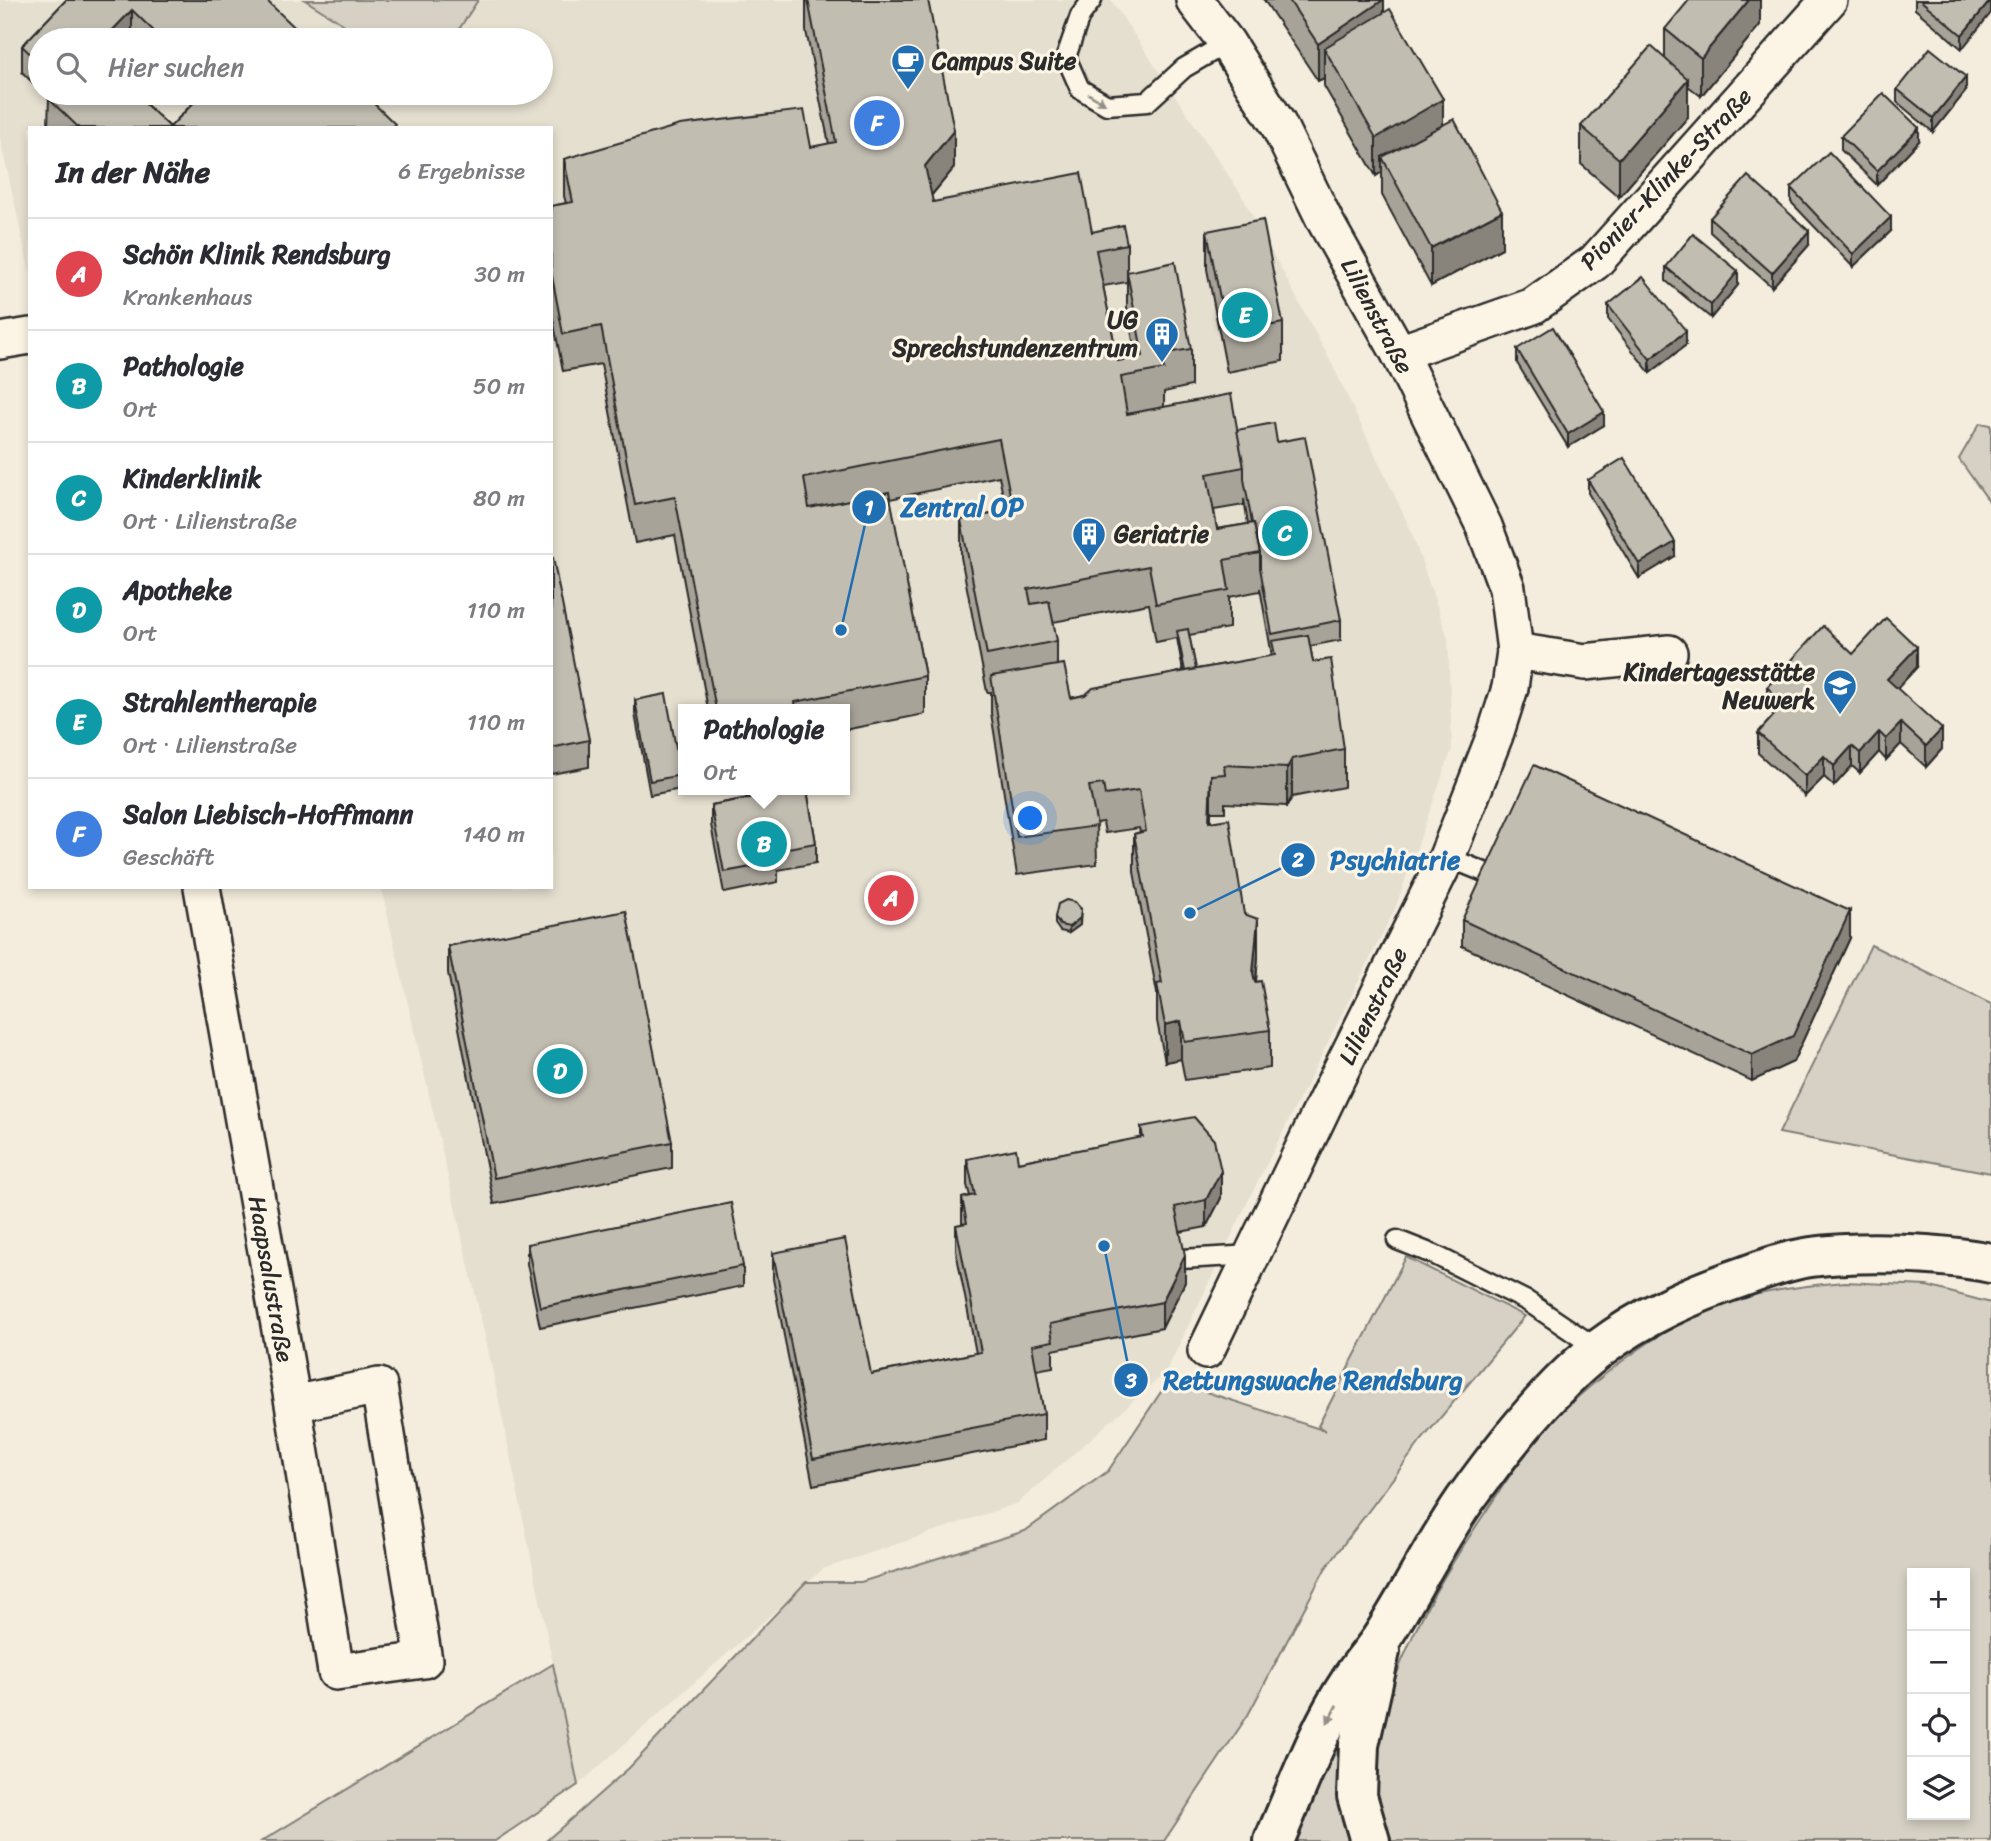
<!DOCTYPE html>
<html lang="de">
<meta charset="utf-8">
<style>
body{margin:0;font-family:Sriracha,sans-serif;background:#f2f2f3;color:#2b2b33}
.controls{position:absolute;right:21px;bottom:21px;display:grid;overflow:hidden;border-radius:0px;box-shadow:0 4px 10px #0003}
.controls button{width:63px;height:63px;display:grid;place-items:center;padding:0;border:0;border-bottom:2px solid #e1e1e2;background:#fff;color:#2b2b33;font:35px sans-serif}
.you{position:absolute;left:1031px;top:819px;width:24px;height:24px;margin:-18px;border:5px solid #fff;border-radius:50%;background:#1a73e8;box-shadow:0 0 0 10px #1a73e833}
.badge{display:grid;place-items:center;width:46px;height:46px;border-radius:50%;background:#ea580c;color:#fff;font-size:23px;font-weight:700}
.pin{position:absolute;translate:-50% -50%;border:4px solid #fff;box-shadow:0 2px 7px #0006}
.popup{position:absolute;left:678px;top:704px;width:172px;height:91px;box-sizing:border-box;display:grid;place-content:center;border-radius:0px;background:#fff;filter:drop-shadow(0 2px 5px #0005);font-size:23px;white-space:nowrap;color:#7c7c81}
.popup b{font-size:26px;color:#2b2b33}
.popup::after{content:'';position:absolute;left:50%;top:100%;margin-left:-14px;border:14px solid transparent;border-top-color:#fff}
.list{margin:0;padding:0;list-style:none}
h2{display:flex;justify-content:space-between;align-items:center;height:91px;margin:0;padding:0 28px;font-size:30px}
h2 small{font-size:23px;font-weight:400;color:#7c7c81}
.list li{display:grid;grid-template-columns:46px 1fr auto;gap:21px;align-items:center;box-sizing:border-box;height:112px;padding:0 28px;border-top:2px solid #e1e1e2}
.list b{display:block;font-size:26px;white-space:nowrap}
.list p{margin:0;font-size:23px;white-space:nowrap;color:#7c7c81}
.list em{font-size:23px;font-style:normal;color:#7c7c81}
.icon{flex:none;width:38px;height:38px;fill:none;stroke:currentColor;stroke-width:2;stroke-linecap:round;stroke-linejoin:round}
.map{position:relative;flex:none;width:1991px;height:1841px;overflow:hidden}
.search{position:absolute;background:#fff;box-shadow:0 4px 10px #0003;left:28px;top:28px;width:525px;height:77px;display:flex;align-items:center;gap:18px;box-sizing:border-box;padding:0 24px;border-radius:38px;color:#7c7c81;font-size:26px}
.panel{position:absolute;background:#fff;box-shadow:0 4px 10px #0003;left:28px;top:126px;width:525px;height:763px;border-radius:0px}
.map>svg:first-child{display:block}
</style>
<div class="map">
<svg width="1991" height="1841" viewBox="0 0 1991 1841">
<rect width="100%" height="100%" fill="#f4edde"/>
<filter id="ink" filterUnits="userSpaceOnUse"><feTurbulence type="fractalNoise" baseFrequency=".0143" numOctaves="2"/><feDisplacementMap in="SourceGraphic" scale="14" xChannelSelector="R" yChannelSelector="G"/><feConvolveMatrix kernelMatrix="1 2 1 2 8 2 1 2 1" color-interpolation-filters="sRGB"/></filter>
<g filter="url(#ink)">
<path fill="#e5dfd0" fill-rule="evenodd" d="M0 0H1111L1241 194 1332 364 1410 528 1448 638 1452 749 1395 909 1253 1191 1166 1372 1018 1503 823 1569 578 1785 490 1358 381 887H551V128H30V273L0 138ZM40 40H541V93H40ZM684 709H844V790H684Z"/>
<g fill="#d6d1c4" stroke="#807e78" stroke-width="2" fill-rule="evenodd">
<path d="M305 0H478L452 40H345L351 29Z"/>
<path d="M1980 423 1991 425V504L1959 459Z"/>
<path d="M1871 945 1991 1004V1173L1779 1133Z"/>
<path d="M1406 1257 1525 1316 1421 1441 1325 1569 1248 1715 1164 1841H546L629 1768 806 1582H861L1025 1531 1108 1471 1169 1380 1326 1431 1318 1426Z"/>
<path d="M1845 1282 1927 1286 1991 1303V1841H1388C1379 1819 1367 1783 1371 1759 1373 1745 1379 1732 1382 1718 1405 1638 1442 1576 1489 1507 1512 1472 1536 1435 1567 1407 1600 1376 1638 1348 1677 1325 1729 1295 1787 1287 1845 1282ZM1912 1573H1965V1815H1912Z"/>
<path d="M553 1664 578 1785 495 1841H262Z"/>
<path d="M1332 1734 1343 1736 1352 1841H1284Z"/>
</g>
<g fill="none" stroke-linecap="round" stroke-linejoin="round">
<g stroke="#2b2b2b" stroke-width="23">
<g id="lane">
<path d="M1092 0 1080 16 1066 57 1080 89 1107 105 1147 102 1184 68 1227 43"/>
<path d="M1447 857 1494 876"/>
<path d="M1397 1240 1435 1255 1527 1301 1598 1349"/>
<path d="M1181 1259 1253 1255"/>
</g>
</g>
<g stroke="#2b2b2b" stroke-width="40">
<g id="street">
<path d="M1194 0 1227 43 1278 124 1325 221 1399 353 1484 526 1507 588 1515 651 1510 688 1495 735 1447 857 1335 1082 1206 1351"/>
<path d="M0 341 30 336"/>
<path d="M1399 353 1533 306 1595 262 1829 0"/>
<path d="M1515 651 1585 662 1669 653"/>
<path d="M202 887 293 1404 336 1672 424 1660 379 1386 293 1404"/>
</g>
</g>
<g stroke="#2b2b2b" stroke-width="44">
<g id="highway">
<path d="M1274 1841C1297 1789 1317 1731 1349 1683 1359 1666 1373 1652 1383 1636 1412 1591 1435 1543 1465 1500 1500 1451 1551 1385 1599 1349 1644 1315 1692 1294 1745 1276 1766 1268 1789 1260 1811 1257 1862 1250 1941 1253 1991 1263"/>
<path d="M1370 1841 1357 1796 1359 1745 1380 1651"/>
</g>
</g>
<use href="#lane" stroke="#fcf5e5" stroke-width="18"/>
<use href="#street" stroke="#fcf5e5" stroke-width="35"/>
<use href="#highway" stroke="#fcf5e5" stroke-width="38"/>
</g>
<g fill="#a7a398" stroke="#2b2b2b" stroke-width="2" fill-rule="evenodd">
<path d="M66 0 308 40H135L132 37 40 40V90L22 72V46Z"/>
<path d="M806 0H928L954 168 931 196 933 202 1092 232 1127 244V282L1103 286 1118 361 1136 357 1127 309V272L1191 349V386L1164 392V407L1277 442 1341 620V640L1310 646 1313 662 1344 749V787L1292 797 1287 806 1225 803V812H1211V822L1258 957 1256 982 1270 1030V1068L1185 1080 1181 1059 1165 1062 1157 1021V993L1134 872V834L1140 832 1139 828 1105 833 1103 822 1096 823 1097 864 1017 875 991 713V692H987L961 557V520L1006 511 999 476 890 499 925 676V714L844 730V709H708L675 535 635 543 601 364 563 371 551 309V206L566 203 564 196V159L811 147 829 144 806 31ZM1244 499 1248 524 1217 529 1214 510 1244 505ZM1260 588 1272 656 1196 669 1189 635 1229 628V597L1260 591ZM1149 604 1156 642 1177 638 1183 671 1071 698 1057 665V641L1053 622Z"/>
<path d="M1264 0H1384V13L1443 125 1502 248 1431 286 1382 195V172L1376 176 1324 86V78L1318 81Z"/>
<path d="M1760 0V25L1701 96 1688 86V117L1619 197 1581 164V126L1665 59V29Z"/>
<path d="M1915 0H1991L1962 49 1915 9Z"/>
<path d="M1897 89 1966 91 1933 132 1897 102Z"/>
<path d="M44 93H134L170 127 197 99 190 93H363L395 128H52L48 125 49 98Z"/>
<path d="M1841 136 1919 141 1877 185 1841 150Z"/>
<path d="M1791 188 1891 231 1853 267 1791 202Z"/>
<path d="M1710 218 1809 245 1772 287 1710 232Z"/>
<path d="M1207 231 1283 323V361L1227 372 1207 269Z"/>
<path d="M1666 267 1738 285 1711 318 1666 281Z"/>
<path d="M1608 305 1686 345 1650 373 1608 319Z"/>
<path d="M1517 349 1604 425 1568 447 1517 363Z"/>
<path d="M1588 480 1675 556 1639 578 1588 493Z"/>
<path d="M551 558 589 740V767L551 774Z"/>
<path d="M1853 654 1917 667 1897 689 1942 749 1926 767 1901 744 1886 760 1879 752 1860 773 1852 766 1834 786 1824 777 1805 796 1758 753V733L1774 715 1767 708V687Z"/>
<path d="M635 700 681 775V789L650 795 635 714Z"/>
<path d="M745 790H807L816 843V863L778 870V882L724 893 711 825V805L747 798Z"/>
<path d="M1081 909 1080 925 1069 933 1060 931 1055 924V917Z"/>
<path d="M1462 920 1850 938 1793 1062 1752 1081 1462 946Z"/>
<path d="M448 946 672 1142V1168L494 1204 448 973Z"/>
<path d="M1141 1127 1221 1198 1206 1227 1180 1232 1185 1282 1162 1328 1053 1350V1367L1036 1370 1044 1414V1440L813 1485 773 1279V1253L871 1374 976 1353 956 1251V1225L962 1224V1198L970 1196 967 1185V1159L1018 1162 1141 1138Z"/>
<path d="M527 1244 743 1266V1286L540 1327 527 1264Z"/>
</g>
<g fill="#88847c" stroke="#2b2b2b" stroke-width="2">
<path d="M1383 0H1384V37L1324 48V78L1318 81V44Z"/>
<path d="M1749 0H1760V25L1701 96V58Z"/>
<path d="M1991 0V13L1962 49V35Z"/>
<path d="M132 10V37L128 40H103Z"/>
<path d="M1966 77V91L1933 132V118Z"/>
<path d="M1688 79V117L1619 197V159Z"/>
<path d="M1443 99V137L1382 157V172L1376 176V138Z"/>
<path d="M1919 128V141L1877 185V171Z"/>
<path d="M954 130V168L925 203V166Z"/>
<path d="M1502 211V248L1431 286V248Z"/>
<path d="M1891 217V231L1853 267V254Z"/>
<path d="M1809 231V245L1772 287V273Z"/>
<path d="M1738 271V285L1711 318V305Z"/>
<path d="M1686 331V345L1650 373V359Z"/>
<path d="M1604 412V425L1568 447V434Z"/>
<path d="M1675 542V556L1639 578V564Z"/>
<path d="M1917 647V667L1887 699V679Z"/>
<path d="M1901 723V744L1886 760V739Z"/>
<path d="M1942 729V749L1926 767V746Z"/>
<path d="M1879 732V752L1860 773V753Z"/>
<path d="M1852 746V766L1834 786V766Z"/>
<path d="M1824 756V777L1805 796V776Z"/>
<path d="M1292 759V797L1287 806V768Z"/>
<path d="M1211 775V812L1209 860V822Z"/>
<path d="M1850 911V938L1793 1062 1752 1081V1055Z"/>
<path d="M1080 918V925L1069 933V927Z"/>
<path d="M1258 919V957L1253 1011V973Z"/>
<path d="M1181 1021V1059L1165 1062V1025Z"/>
<path d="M1221 1171V1198L1206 1227V1200Z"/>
<path d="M1185 1255V1282L1162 1328V1302Z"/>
</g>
<g fill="#c2bdb1" stroke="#2b2b2b" stroke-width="2">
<path d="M66 0H266L308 40H163L132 10 103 40H40V63L22 46Z"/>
<path d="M808 0H928L954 130 925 166 933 202 1081 173 1092 232 1123 225 1127 244 1096 250 1118 361 1143 356 1127 272 1175 262 1191 349 1161 354 1164 369 1121 377 1127 414 1231 394 1244 467 1207 474 1217 529 1254 523 1260 553 1224 560 1229 590 1156 604 1149 566 1028 589 1031 604 1049 601 1057 641 987 655 961 520 1013 510 999 439 804 478 809 508 889 492 925 676 795 702 796 709H716L675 497 635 505 601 326 563 334 551 271V206L573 202 564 159 680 125 804 110 811 147 836 142Z"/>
<path d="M1289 0H1383L1318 44Z"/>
<path d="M1689 0H1749L1701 58 1665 29Z"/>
<path d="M1920 0H1991L1962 35Z"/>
<path d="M1390 9 1443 99 1376 138 1324 48Z"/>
<path d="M1651 46 1688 79 1619 159 1581 126Z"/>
<path d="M1930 48 1966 77 1933 118 1897 89Z"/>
<path d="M53 93H134L170 127 203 93H363L395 124 391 128H79L48 98Z"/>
<path d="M1883 93 1919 128 1877 171 1841 136Z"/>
<path d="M1454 119 1502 211 1431 248 1382 157Z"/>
<path d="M1829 152 1891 217 1853 254 1791 188Z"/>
<path d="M1748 176 1809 231 1772 273 1710 218Z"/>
<path d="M1263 220 1283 323 1227 334 1207 231Z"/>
<path d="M1693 234 1738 271 1711 305 1666 267Z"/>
<path d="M1643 277 1686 331 1650 359 1608 305Z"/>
<path d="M1553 327 1604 412 1568 434 1517 349Z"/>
<path d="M1274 423 1277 442 1305 437 1341 620 1272 634 1260 568V553L1254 523H1252L1244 479V467L1237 430Z"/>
<path d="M1624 458 1675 542 1639 564 1588 480Z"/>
<path d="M551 558H553L589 740 551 748Z"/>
<path d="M1886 618 1917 647 1887 679 1942 729 1926 746 1901 723 1886 739 1879 732 1860 753 1852 746 1834 766 1824 756 1805 776 1758 733 1784 704 1767 687 1823 626 1853 654Z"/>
<path d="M1188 629 1196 669 1185 671 1177 631Z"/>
<path d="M1308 635 1313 662 1331 659 1344 749 1292 759 1287 768 1224 765 1225 774 1211 775 1209 822 1229 819 1244 914 1258 919 1253 973 1255 982 1261 981 1270 1030 1185 1042 1181 1021 1165 1025 1157 984 1162 983 1134 834 1146 831 1139 790 1105 795 1103 784 1089 786 1097 826 1017 837 991 676 1064 664 1071 698 1085 695 1093 688 1275 655 1272 641Z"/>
<path d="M666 694 681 775 650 781 635 700Z"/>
<path d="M1534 765 1850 911 1793 1036 1752 1055 1462 920Z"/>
<path d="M749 790H807L816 843 776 850 778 862 724 872 711 805 750 798Z"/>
<path d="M1066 900 1075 902 1081 909 1080 918 1069 927 1060 925 1055 917 1058 904Z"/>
<path d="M626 911 672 1142 494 1178 448 946Z"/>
<path d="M1194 1117 1214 1140 1221 1171 1206 1200 1175 1207 1185 1255 1162 1302 1050 1324 1053 1341 1032 1345 1044 1414 813 1459 773 1253 845 1239 871 1374 981 1352 956 1225 967 1223 962 1198 975 1195 967 1159 1016 1149 1018 1162 1143 1137 1141 1127Z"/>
<path d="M731 1203 743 1266 540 1307 527 1244Z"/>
</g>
<defs><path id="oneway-solid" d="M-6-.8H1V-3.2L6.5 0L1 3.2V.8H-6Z" transform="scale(1.75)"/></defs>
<g fill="#949088">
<use href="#oneway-solid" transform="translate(1097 99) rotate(31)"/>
<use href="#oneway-solid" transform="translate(1332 1714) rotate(118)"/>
</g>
</g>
<defs>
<g id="cafe-pin" transform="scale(1.75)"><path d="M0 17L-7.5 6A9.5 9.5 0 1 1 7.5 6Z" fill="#1f6fb2" stroke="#fcf5e5"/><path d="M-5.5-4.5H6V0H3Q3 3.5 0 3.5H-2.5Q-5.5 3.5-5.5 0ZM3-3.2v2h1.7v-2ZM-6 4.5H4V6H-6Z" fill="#fff"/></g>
<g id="building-pin" transform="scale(1.75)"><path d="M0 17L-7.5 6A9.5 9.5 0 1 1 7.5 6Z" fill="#1f6fb2" stroke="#fcf5e5"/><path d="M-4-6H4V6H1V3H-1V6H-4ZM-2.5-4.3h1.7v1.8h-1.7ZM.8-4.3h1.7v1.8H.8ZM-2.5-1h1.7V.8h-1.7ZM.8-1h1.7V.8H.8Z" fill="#fff"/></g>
<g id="school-pin" transform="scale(1.75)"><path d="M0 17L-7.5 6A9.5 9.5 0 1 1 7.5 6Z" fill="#1f6fb2" stroke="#fcf5e5"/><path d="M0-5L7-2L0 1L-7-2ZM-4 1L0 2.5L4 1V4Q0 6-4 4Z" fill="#fff"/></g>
</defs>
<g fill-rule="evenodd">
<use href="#cafe-pin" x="908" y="61"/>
<use href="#building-pin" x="1162" y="334"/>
<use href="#building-pin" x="1089" y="534"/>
<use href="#school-pin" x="1840" y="686"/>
</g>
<g text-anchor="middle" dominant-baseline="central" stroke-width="6" stroke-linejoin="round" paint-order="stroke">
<g font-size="24" font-weight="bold" fill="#2b2b2b" stroke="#fcf5e5" text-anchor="start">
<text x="932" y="61">Campus Suite</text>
<text x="1138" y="320" text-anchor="end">UG<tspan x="1138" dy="28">Sprechstundenzentrum</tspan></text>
<text x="1114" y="534">Geriatrie</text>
<text x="1815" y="672" text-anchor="end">Kindertagesstätte<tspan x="1815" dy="28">Neuwerk</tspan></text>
</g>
<g font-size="24" fill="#2b2b2b" stroke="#fcf5e5">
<text transform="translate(1666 179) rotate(-47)">Pionier-Klinke-Straße</text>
<text transform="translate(1377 316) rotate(62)">Lilienstraße</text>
<text transform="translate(1373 1006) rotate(-64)">Lilienstraße</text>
<text transform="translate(271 1279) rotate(80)">Haapsalustraße</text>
</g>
</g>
<path fill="none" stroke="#1f6fb2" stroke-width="2.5" d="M841 630L869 507M1190 913L1298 860M1104 1246L1131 1380"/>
<g fill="#1f6fb2" stroke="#fcf5e5" stroke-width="2.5">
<circle cx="841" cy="630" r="7"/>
<circle cx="1190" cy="913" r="7"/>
<circle cx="1104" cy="1246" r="7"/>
<circle cx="869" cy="507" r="18"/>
<circle cx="1298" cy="860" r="18"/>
<circle cx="1131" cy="1380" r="18"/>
</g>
<g font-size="21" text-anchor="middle" font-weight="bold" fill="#fff">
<text x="869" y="515">1</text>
<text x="1298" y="867">2</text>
<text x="1131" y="1388">3</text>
</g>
<g font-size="26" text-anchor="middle" font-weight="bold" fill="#1f6fb2" stroke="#fcf5e5" stroke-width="6" stroke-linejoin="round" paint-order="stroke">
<text x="962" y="516">Zentral OP</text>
<text x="1395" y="869">Psychiatrie</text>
<text x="1313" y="1389">Rettungswache Rendsburg</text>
</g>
</svg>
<div class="controls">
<button>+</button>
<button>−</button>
<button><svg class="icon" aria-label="locate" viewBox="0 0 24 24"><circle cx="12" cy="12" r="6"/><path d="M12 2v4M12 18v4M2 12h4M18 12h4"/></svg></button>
<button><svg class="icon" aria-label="layers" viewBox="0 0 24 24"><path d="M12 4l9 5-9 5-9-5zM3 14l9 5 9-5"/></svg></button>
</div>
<div class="you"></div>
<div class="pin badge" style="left:891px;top:898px;background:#e0444e">A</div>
<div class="pin badge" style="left:764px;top:844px;background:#0f9aa8">B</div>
<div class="popup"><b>Pathologie</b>Ort</div>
<div class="pin badge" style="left:1285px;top:533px;background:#0f9aa8">C</div>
<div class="pin badge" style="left:560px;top:1071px;background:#0f9aa8">D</div>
<div class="pin badge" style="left:1245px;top:315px;background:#0f9aa8">E</div>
<div class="pin badge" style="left:877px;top:123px;background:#3f7fe0">F</div>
<div class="search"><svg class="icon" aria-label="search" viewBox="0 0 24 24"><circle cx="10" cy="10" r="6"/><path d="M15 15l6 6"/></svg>Hier suchen</div>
<section class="panel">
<h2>In der Nähe<small>6 Ergebnisse</small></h2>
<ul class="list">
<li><span class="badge" style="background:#e0444e">A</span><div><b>Schön Klinik Rendsburg</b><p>Krankenhaus</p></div><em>30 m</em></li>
<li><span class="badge" style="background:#0f9aa8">B</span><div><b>Pathologie</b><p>Ort</p></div><em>50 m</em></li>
<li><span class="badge" style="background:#0f9aa8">C</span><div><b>Kinderklinik</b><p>Ort · Lilienstraße</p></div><em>80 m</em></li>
<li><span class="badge" style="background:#0f9aa8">D</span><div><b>Apotheke</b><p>Ort</p></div><em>110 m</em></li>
<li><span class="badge" style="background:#0f9aa8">E</span><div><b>Strahlentherapie</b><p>Ort · Lilienstraße</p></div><em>110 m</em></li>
<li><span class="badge" style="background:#3f7fe0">F</span><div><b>Salon Liebisch-Hoffmann</b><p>Geschäft</p></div><em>140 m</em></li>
</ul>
</section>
</div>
